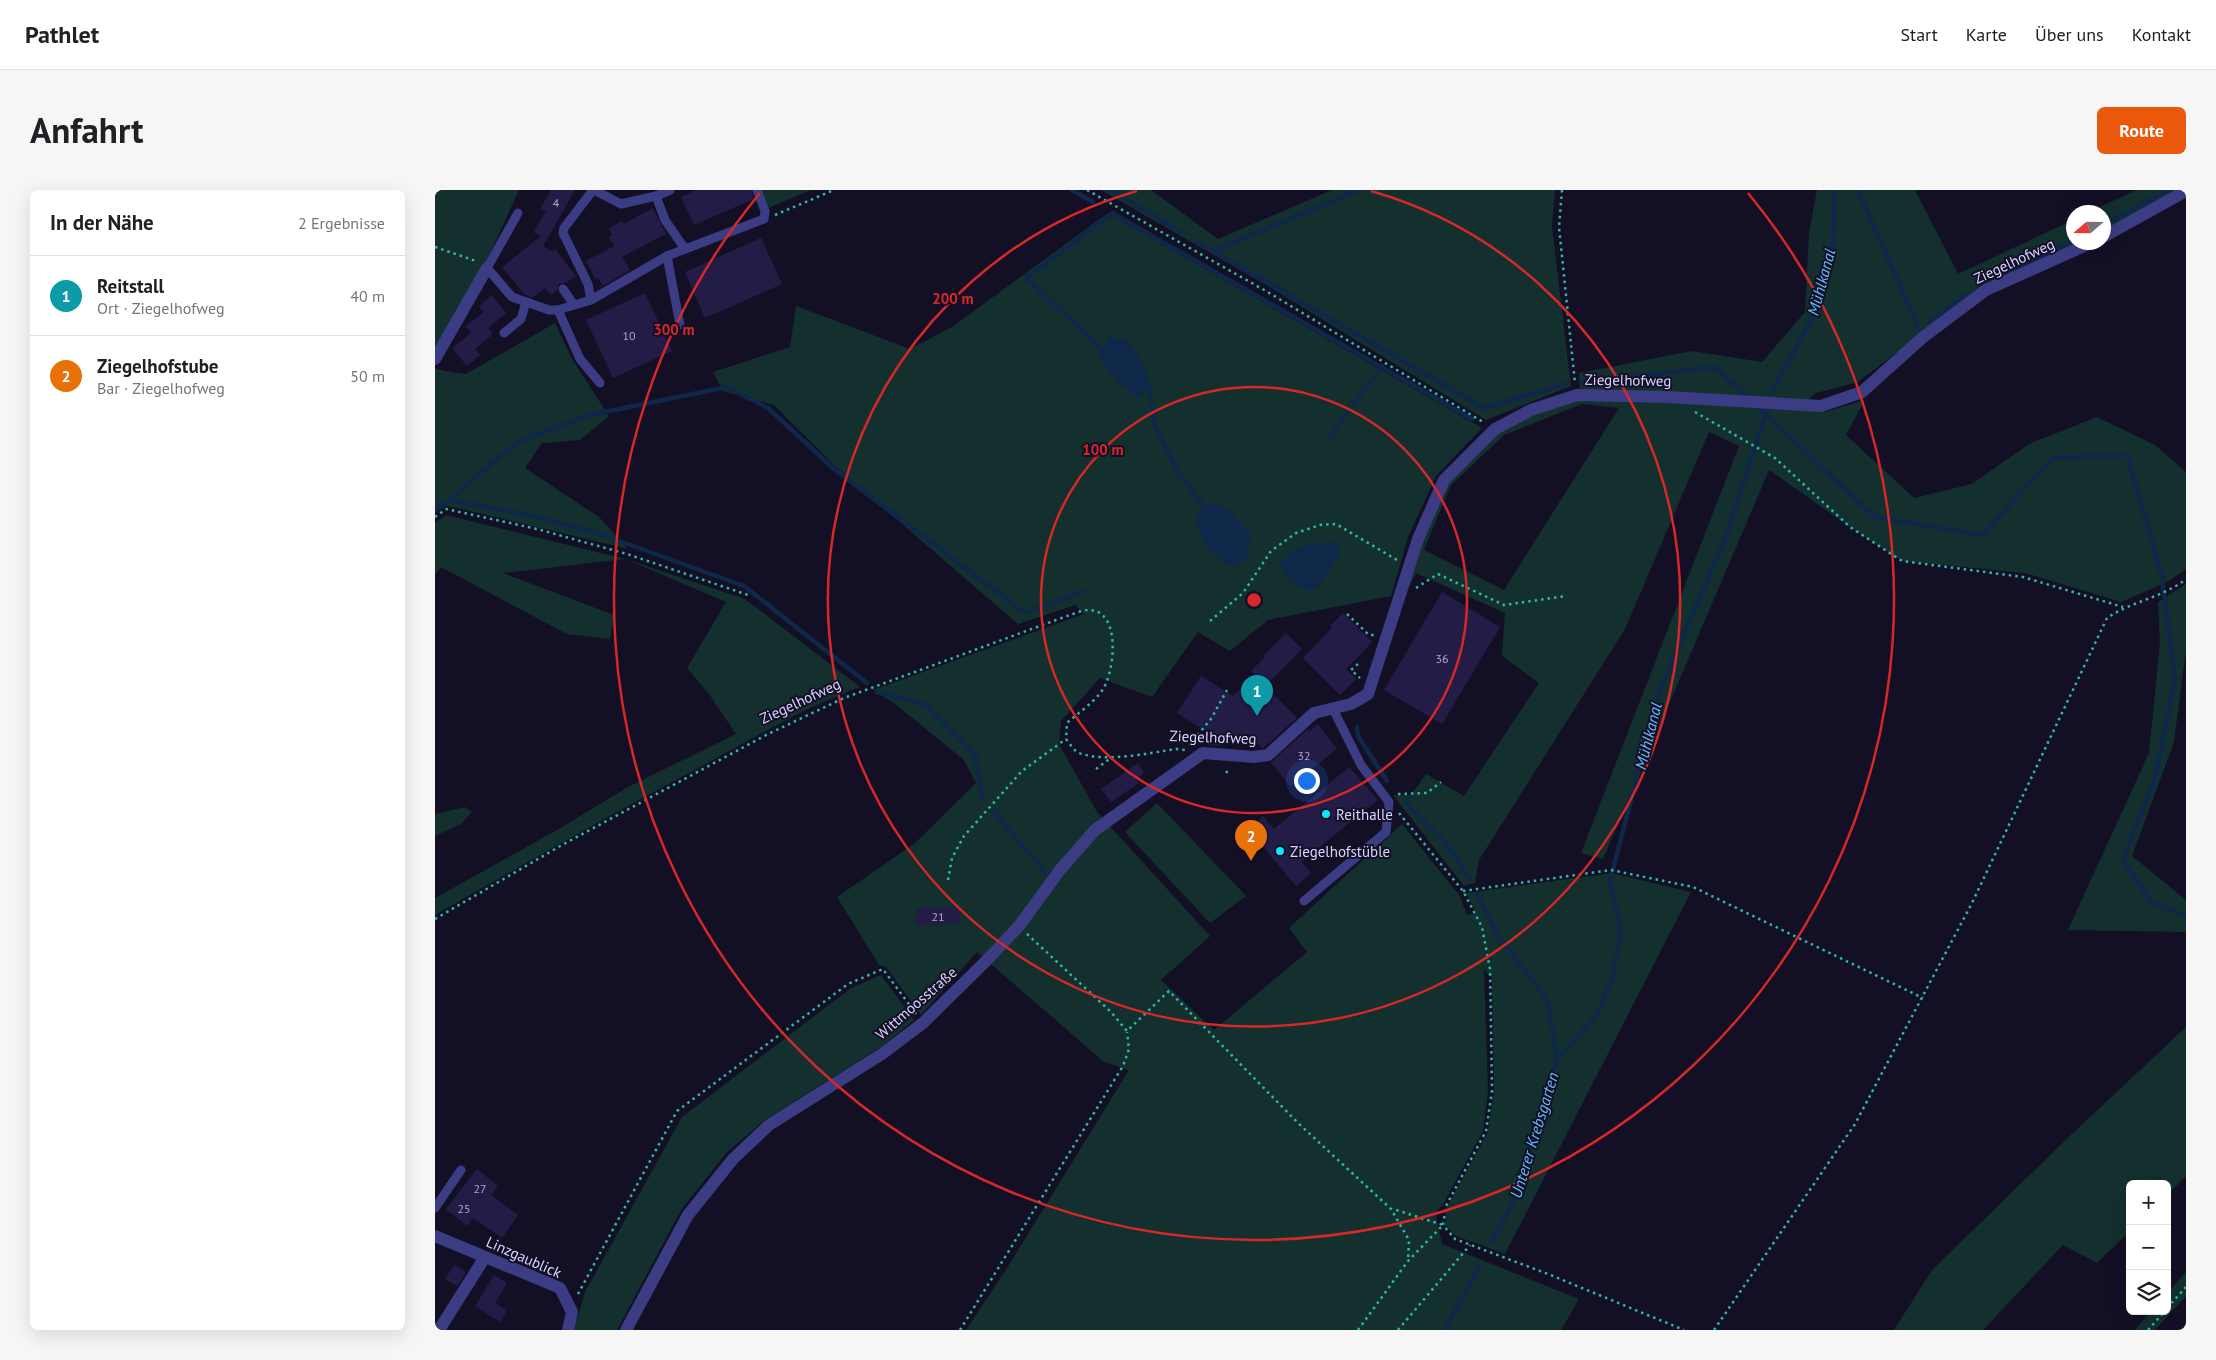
<!DOCTYPE html>
<html lang="de">
<meta charset="utf-8">
<style>
body{margin:0;font-family:"PT Sans",sans-serif;background:#f6f6f6;color:#202124}
.controls{position:absolute;right:15px;bottom:15px;display:grid;overflow:hidden;border-radius:8px;box-shadow:0 5px 20px #0002}
.controls button{width:45px;height:45px;display:grid;place-items:center;padding:0;border:0;border-bottom:1px solid #e0e0e0;background:#fff;color:#202124;font:25px sans-serif}
.compass{position:absolute;left:1631px;top:15px;width:45px;height:45px;border-radius:50%;background:#fff;box-shadow:0 5px 20px #0002;rotate:250deg}
.you{position:absolute;left:871px;top:590px;width:18px;height:18px;margin:-12px;border:4px solid #fff;border-radius:50%;background:#1a73e8;box-shadow:0 0 0 8px #1a73e833}
.badge{display:grid;place-items:center;width:32px;height:32px;border-radius:50%;background:#ea580c;color:#fff;font-size:16px;font-weight:700}
.pin{position:absolute;translate:-50% -41px;filter:drop-shadow(0 1px 2px #0008)}
.pin::after{content:'';position:absolute;top:26px;width:18px;height:15px;background:inherit;clip-path:polygon(0 0,100% 0,50% 100%)}
.list{margin:0;padding:0;list-style:none}
h2{display:flex;justify-content:space-between;align-items:center;height:65px;margin:0;padding:0 20px;font-size:21px}
h2 small{font-size:16px;font-weight:400;color:#757577}
.list li{display:grid;grid-template-columns:32px 1fr auto;gap:15px;align-items:center;box-sizing:border-box;height:80px;padding:0 20px;border-top:1px solid #e0e0e0}
.list b{display:block;font-size:19px;white-space:nowrap}
.list p{margin:0;font-size:16px;white-space:nowrap;color:#757577}
.list em{font-size:16px;font-style:normal;color:#757577}
.icon{flex:none;width:28px;height:28px;fill:none;stroke:currentColor;stroke-width:2;stroke-linecap:round;stroke-linejoin:round}
.map{position:relative;flex:none;width:1751px;height:1140px;overflow:hidden;border-radius:8px}
header{display:flex;align-items:center;gap:30px;box-sizing:border-box;height:70px;padding:0 25px;background:#fff;border-bottom:1px solid #e0e0e0}
header strong{font-size:24px}
nav{display:flex;gap:28px;margin-inline-start:auto;font-size:18px}
.intro{display:flex;align-items:center;justify-content:space-between;box-sizing:border-box;height:120px;padding:0 30px}
h1{margin:0;font-size:35px}
.button{padding:12px 22px;border-radius:8px;background:#ea580c;color:#fff;font-size:18px;font-weight:700}
main{display:flex;gap:30px;padding:0 30px}
aside{flex:1;background:#fff;border-radius:8px;box-shadow:0 5px 20px #0002}
.map>svg:first-child{display:block}
</style>
<header>
<strong>Pathlet</strong>
<nav><a>Start</a><a>Karte</a><a>Über uns</a><a>Kontakt</a></nav>
</header>
<div class="intro"><h1>Anfahrt</h1><a class="button">Route</a></div>
<main>
<aside>
<h2>In der Nähe<small>2 Ergebnisse</small></h2>
<ul class="list">
<li><span class="badge" style="background:#0f9aa8">1</span><div><b>Reitstall</b><p>Ort · Ziegelhofweg</p></div><em>40 m</em></li>
<li><span class="badge" style="background:#e8710a">2</span><div><b>Ziegelhofstube</b><p>Bar · Ziegelhofweg</p></div><em>50 m</em></li>
</ul>
</aside>
<div class="map">
<svg width="1751" height="1140" viewBox="0 0 1751 1140">
<rect width="100%" height="100%" fill="#131026"/>
<g fill="#13302e" fill-rule="evenodd">
<path d="M0 0H84L47 81 0 160Z"/>
<path d="M326 0H376L333 18Z"/>
<path d="M666 0H716L783 49 897 0H1120L1117 37 1136 196 1051 230 833 96Z"/>
<path d="M1382 0H1480L1523 84 1638 30V52L1646 53 1546 98 1423 192 1381 203 1361 220 1390 222 1430 210 1411 245 1479 308 1537 294 1594 254 1662 227 1720 255 1751 282V379L1732 392 1686 412 1590 383 1467 371 1415 337 1334 280 1168 669 1146 663 1304 256 1274 242 1190 439 1044 670 1040 693 1029 696 958 605H976L991 584 1029 606 1104 493 1067 466 1070 423 981 383 971 403H968L1010 293 1062 240 1142 207 1211 213 1145 199 1144 183 1257 161 1327 172 1370 122 1374 43ZM1147 214 1184 218 1069 400 989 360 1016 295 1069 245Z"/>
<path d="M1702 0H1742L1669 41 1668 22H1654Z"/>
<path d="M673 23 1047 238 1001 286 973 347 956 406 833 430 795 461 763 442 717 507 665 488 626 531 624 554 662 622 775 746 726 790 779 840 872 762 854 738 967 634 1024 705 1032 725 1041 723 1031 703 1176 683 1256 702 1070 1064 1021 1046 1010 1035 1012 1017 1053 942 1059 900 1057 788 1049 779 1053 901 1048 941 1007 1016 1000 1022 1007 1054 1144 1109 1126 1140H531L572 1078 694 880 669 872 542 762 486 825 451 777 444 775 402 707 479 654 541 593 529 570 459 513 438 500 649 424 640 415 583 434 400 276 339 215 288 201 278 182 355 157 361 116 475 159 517 137Z"/>
<path d="M120 133 137 169 174 226 145 250 107 253 90 278 164 327 193 359 23 318 11 316 0 323V178L9 181 31 184Z"/>
<path d="M11 325 190 369 310 409 425 497C372 516 318 548 269 575 178 623 89 674 0 725V708L122 640 193 597 301 544 274 504 252 478 291 412 190 369 68 383 179 425 175 449 132 444 6 377 0 385V333Z"/>
<path d="M1751 394V460L1739 552 1697 666 1751 710V742L1633 740 1714 563 1725 452 1723 412Z"/>
<path d="M722 613 811 706 775 733 690 642Z"/>
<path d="M30 617 37 622 26 634 0 646V624Z"/>
<path d="M446 785 479 830 446 857 330 930 292 962 246 1020 182 1140H139L150 1102 247 927 416 798Z"/>
<path d="M1751 837V986L1732 1005V994H1695V1041L1662 1073 1628 1055 1548 1140H1459L1497 1080 1639 942Z"/>
<path d="M1751 1082V1106L1720 1140H1700L1716 1121H1732V1103Z"/>
</g>
<g fill="#0f284a">
<path d="M675 146 693 152 708 173 714 195 704 208 681 191 664 167Z"/>
<path d="M780 313 795 320 816 345 812 369 798 378C779 365 765 353 760 329L769 317Z"/>
<path d="M899 352 905 358 904 367 881 399 870 400 855 391 845 376C855 354 878 353 899 352Z"/>
</g>
<g fill="none" stroke-linecap="round" stroke-linejoin="round">
<g stroke="#0f284a" stroke-width="4.5">
<path d="M637 0 658 12"/>
<path d="M675 0 745 41"/>
<path d="M1423 0 1484 139"/>
<path d="M677 23 1037 229"/>
<path d="M1668 35 1733 0"/>
<path d="M763 52 1049 218 1130 194"/>
<path d="M778 61 924 0"/>
<path d="M1544 95 1638 51"/>
<path d="M1494 132 1533 103"/>
<path d="M668 160 591 88 678 23"/>
<path d="M1146 192 1280 177 1313 208"/>
<path d="M714 195 720 236 742 280 769 317"/>
<path d="M1336 203 1381 121 1398 49 1399 0"/>
<path d="M1323 217 1440 327 1547 345 1618 268 1692 265 1726 382 1740 488 1720 588 1688 670 1716 712 1751 726"/>
<path d="M894 248 947 176"/>
<path d="M15 310 82 252 155 225 292 197 333 218 399 279 590 423 650 401"/>
<path d="M0 319 15 310 98 326 162 343 309 396 432 493"/>
<path d="M442 502 490 514 540 564 547 607"/>
<path d="M922 537 923 546 952 591"/>
<path d="M972 614 1011 653 1034 688"/>
<path d="M558 621 611 683"/>
<path d="M1042 704 1064 747 1113 811 1122 869 1076 1016 1056 1053"/>
<path d="M1122 869 1162 825 1178 785 1186 741 1175 691 1224 502 1292 344 1332 220"/>
<path d="M1010 1140 1044 1077"/>
</g>
</g>
<g fill="#231c47">
<path d="M116 0H140L108 56 118 62 120 59 141 86 131 93 124 94 122 100 116 105 110 98 97 108 89 104 67 77 106 46 98 42 111 22 105 19Z"/>
<path d="M261 0H316L319 9 259 35 246 7Z"/>
<path d="M218 18 231 44 187 67 195 80 168 96 163 88 161 90 151 71 179 56 174 47 177 45 174 38 187 31 189 34Z"/>
<path d="M326 48 347 94 270 128 250 82Z"/>
<path d="M210 103 237 161 178 188 151 130Z"/>
<path d="M57 105 71 123 53 138 58 144 40 159 45 165 32 176 17 158 36 143 31 136 49 122 44 116Z"/>
<path d="M1007 402 1065 437 1007 534 949 500Z"/>
<path d="M908 423 937 452 911 479 921 489 905 505 868 468 897 438 895 436Z"/>
<path d="M851 443 867 459 830 496 862 528 829 557 827 558 813 544 808 550 804 545 786 556 774 555 770 549 777 545 742 523 766 486 798 506 820 485 816 481 830 467 829 465Z"/>
<path d="M883 534 902 559 855 596 836 572 873 539 875 541Z"/>
<path d="M703 573 709 583 701 590 704 593 676 612 666 599Z"/>
<path d="M914 577 943 610 866 672 876 683 861 696 813 639 828 626 839 639Z"/>
<path d="M524 717V734L481 735V718Z"/>
<path d="M42 979 63 996 56 1005 83 1025 67 1048 38 1028 32 1036 11 1019Z"/>
<path d="M19 1075 31 1082 22 1096 10 1089Z"/>
<path d="M59 1085 72 1093 60 1113 72 1120 65 1132 40 1116Z"/>
</g>
<g fill="none" stroke-linecap="round" stroke-linejoin="round">
<g stroke="#32b6a9" stroke-width="2.5" stroke-dasharray="2.5 4" stroke-linecap="butt">
<path d="M652 0 831 101 1048 232"/>
<path d="M1127 0 1124 37 1140 193"/>
<path d="M340 25 399 0"/>
<path d="M0 57 41 71"/>
<path d="M1260 222 1340 268 1415 337 1467 371 1588 387 1688 417"/>
<path d="M0 327 11 319 102 339 192 364 313 405"/>
<path d="M981 398 1003 384 1069 415 1131 406"/>
<path d="M912 424 934 445H939"/>
<path d="M775 431 808 403 836 361 861 343 885 335 901 334 962 370"/>
<path d="M923 474 916 480 925 488"/>
<path d="M754 555 776 529 792 500"/>
<path d="M661 579 677 567"/>
<path d="M791 583 795 578"/>
<path d="M963 604 992 603 1006 592"/>
<path d="M964 623 1028 701 1047 737 1055 779 1057 901 1051 941 1011 1016 1008 1035 1020 1049 1113 1084 1249 1140"/>
<path d="M513 690 517 668 529 646 587 581 631 549"/>
<path d="M1028 701 1176 680 1258 697 1488 808"/>
<path d="M0 729 127 655 333 544 409 508 632 426C639 424 647 420 654 420 687 420 680 485 666 502 657 514 643 523 632 533L631 549C635 554 639 561 644 563 672 573 713 563 741 559L750 560"/>
<path d="M592 744 676 822 692 841 734 801 863 933 956 1019 974 1050 973 1071"/>
<path d="M143 1104 242 921 413 794 448 779 481 824"/>
<path d="M1732 1118 1751 1097"/>
<path d="M525 1140 688 876 694 859 692 842"/>
<path d="M923 1140 973 1071 1008 1035 958 1019"/>
<path d="M963 1140 1035 1055"/>
<path d="M1279 1140 1420 934 1537 713 1672 428C1697 411 1727 408 1751 389"/>
<path d="M1713 1140 1730 1121"/>
</g>
<g stroke="#3c3c84" stroke-width="9">
<path d="M159 0 186 14 221 6 235 0"/>
<path d="M221 6 230 30 250 59"/>
<path d="M83 23 52 78 77 107 114 120H123L156 110 232 66 329 29 330 21 322 0"/>
<path d="M232 66 245 135"/>
<path d="M128 99 139 115"/>
<path d="M156 110 153 94 128 43 129 38 158 0"/>
<path d="M123 120 145 169 165 193"/>
<path d="M69 143 86 129 91 112"/>
<path d="M869 711 951 642 954 612 926 575 898 519"/>
<path d="M0 1018 26 980"/>
</g>
<g stroke="#3c3c84" stroke-width="12">
<path d="M1668 47 1751 1"/>
<path d="M0 169 52 78"/>
<path d="M0 1046 125 1098 137 1122 133 1140"/>
<path d="M4 1140 50 1067"/>
<path d="M191 1140 253 1025 298 969 334 935 447 864 488 833 552 770 584 736 625 680 660 640 768 563 819 567 833 565 879 523 916 514 933 504 983 349 1009 290 1060 239 1096 220 1142 205 1233 207 1386 216 1427 202 1487 148 1551 100 1658 52"/>
</g>
</g>
<g fill="none" stroke="#d62828" stroke-width="2.5">
<circle cx="819" cy="410" r="213"/>
<path d="M936 1A426 426 0 1 1 702 1"/>
<path d="M1313 3A640 640 0 1 1 325 3"/>
</g>
<g fill="#06ebfa" stroke="#131026" stroke-width="2">
<circle cx="891" cy="624" r="5"/>
<circle cx="845" cy="661" r="5"/>
</g>
<g text-anchor="middle" dominant-baseline="central" stroke-width="4" stroke-linejoin="round" paint-order="stroke">
<g font-size="12" fill="#aca7d0">
<text x="121" y="12">4</text>
<text x="194" y="145">10</text>
<text x="1007" y="468">36</text>
<text x="869" y="565">32</text>
<text x="503" y="726">21</text>
<text x="45" y="998">27</text>
<text x="29" y="1018">25</text>
</g>
<g font-size="15" fill="#d9d5fe" stroke="#131026">
<text transform="translate(1579 71) rotate(-25)">Ziegelhofweg</text>
<text transform="translate(1193 190) rotate(1)">Ziegelhofweg</text>
<text transform="translate(365 511) rotate(-25)">Ziegelhofweg</text>
<text transform="translate(778 547) rotate(2)">Ziegelhofweg</text>
<text transform="translate(481 813) rotate(-41)">Wittmoosstraße</text>
<text transform="translate(89 1067) rotate(24)">Linzgaublick</text>
</g>
<g font-size="15" fill="#d9d5fe" stroke="#131026" text-anchor="start">
<text x="901" y="624">Reithalle</text>
<text x="855" y="661">Ziegelhofstüble</text>
</g>
<g font-size="16" font-style="italic" fill="#66bcfc" stroke="#131026">
<text transform="translate(1386 92) rotate(-75)">Mühlkanal</text>
<text transform="translate(1213 546) rotate(-76)">Mühlkanal</text>
<text transform="translate(1099 945) rotate(-73)">Unterer Krebsgarten</text>
</g>
</g>
<circle cx="819" cy="410" r="8" fill="#d62828" stroke="#131026" stroke-width="2.5"/>
<g font-size="15" text-anchor="middle" font-weight="bold" fill="#d62828" stroke="#131026" stroke-width="4" stroke-linejoin="round" paint-order="stroke">
<text x="518" y="114">200 m</text>
<text x="239" y="145">300 m</text>
<text x="668" y="265">100 m</text>
</g>
</svg>
<div class="controls">
<button>+</button>
<button>−</button>
<button><svg class="icon" aria-label="layers" viewBox="0 0 24 24"><path d="M12 4l9 5-9 5-9-5zM3 14l9 5 9-5"/></svg></button>
</div>
<svg class="compass" viewBox="-18 -18 36 36"><path d="M0-13l5 13h-10z" fill="#e53935"/><path d="M0 13l5-13h-10z" fill="#757577"/></svg>
<div class="you"></div>
<div class="pin badge" style="left:822px;top:526px;background:#0f9aa8">1</div>
<div class="pin badge" style="left:816px;top:671px;background:#e8710a">2</div>
</div>
</main>
